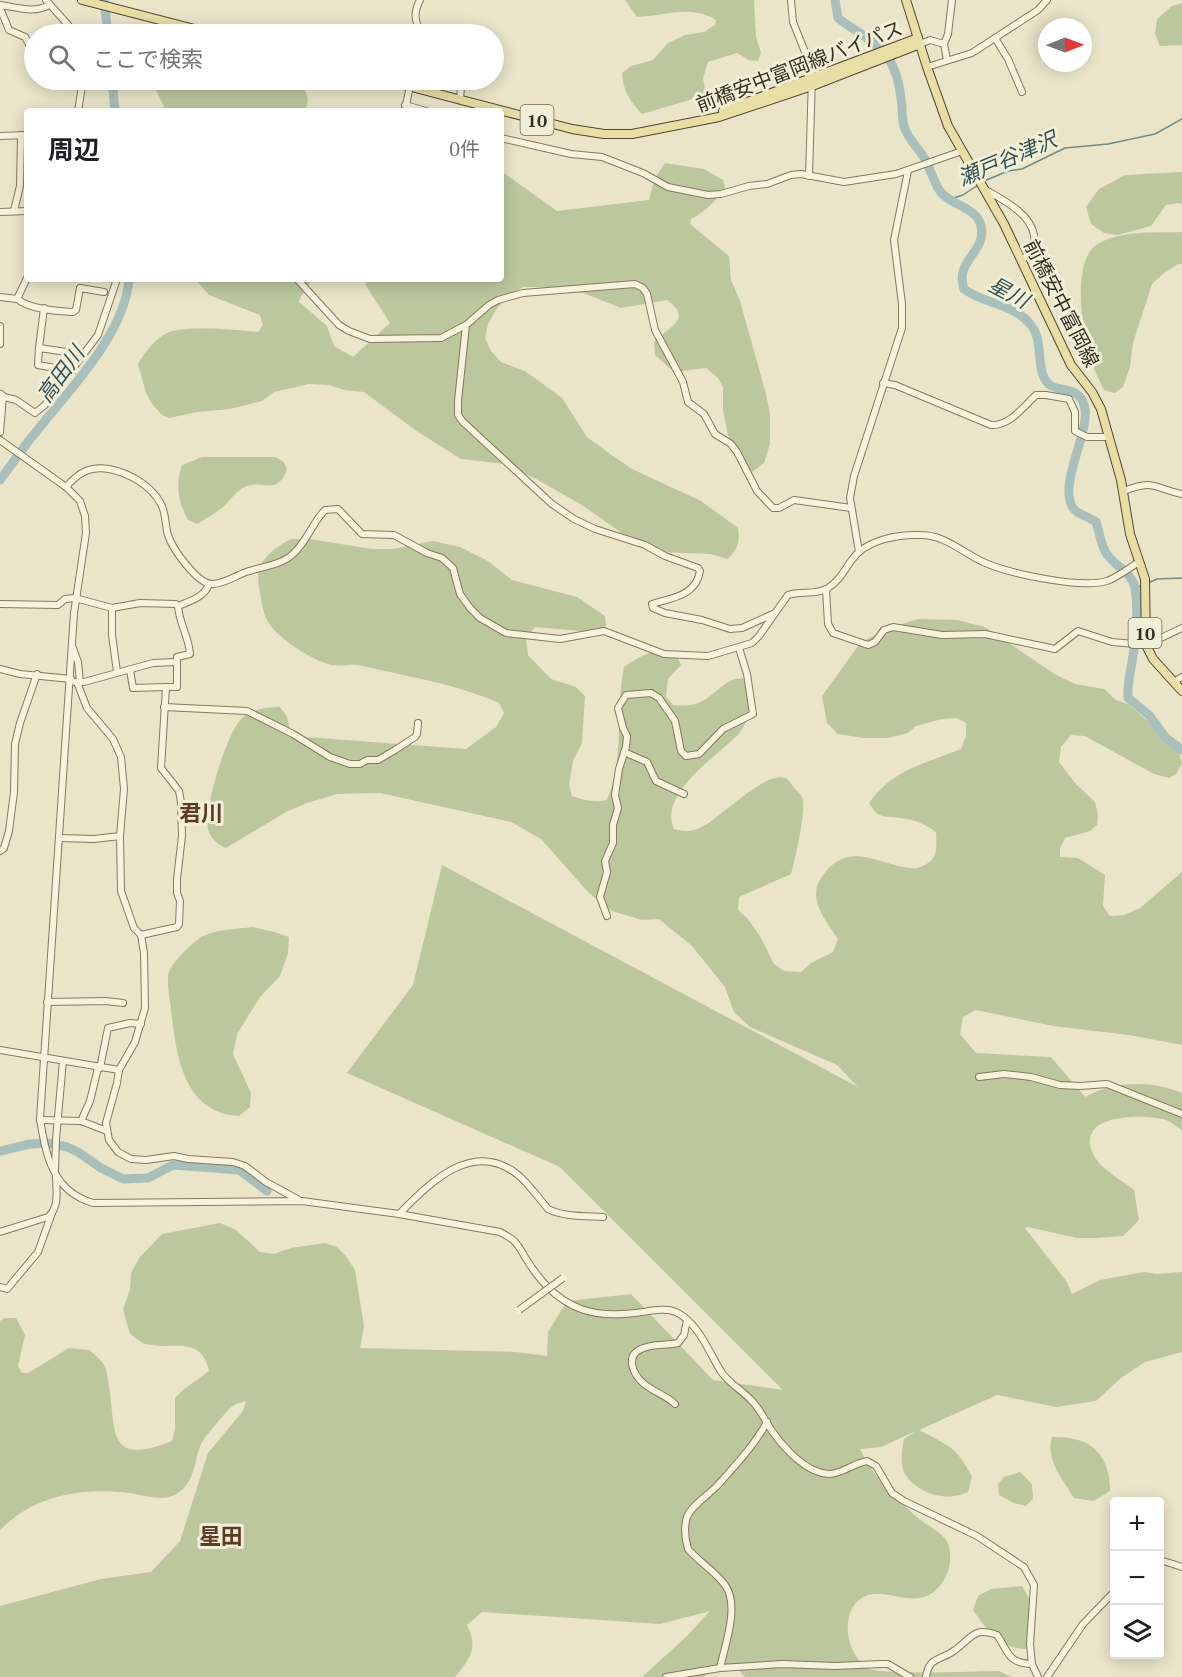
<!DOCTYPE html>
<html lang="ja">
<meta charset="utf-8">
<style>
body{margin:0;font-family:"PT Serif","Noto Sans JP",serif;background:#f6f6f6;color:#202124}
.controls{position:absolute;right:18px;bottom:18px;display:grid;overflow:hidden;border-radius:6px;box-shadow:0 3px 15px #0003}
.controls button{width:54px;height:54px;display:grid;place-items:center;padding:0;border:0;border-bottom:2px solid #e0e0e0;background:#fff;color:#202124;font:30px sans-serif}
.compass{position:absolute;left:1038px;top:18px;width:54px;height:54px;border-radius:50%;background:#fff;box-shadow:0 3px 15px #0003;rotate:89deg}
.list{margin:0;padding:0;list-style:none}
h2{display:flex;justify-content:space-between;align-items:center;height:78px;margin:0;padding:0 24px;font-size:26px}
h2 small{font-size:20px;font-weight:400;color:#757577}
.icon{flex:none;width:33px;height:33px;fill:none;stroke:currentColor;stroke-width:2;stroke-linecap:round;stroke-linejoin:round}
.map{position:relative;flex:none;width:1182px;height:1677px;overflow:hidden}
.search{position:absolute;background:#fff;box-shadow:0 3px 15px #0003;left:24px;top:24px;width:480px;height:66px;display:flex;align-items:center;gap:15px;box-sizing:border-box;padding:0 21px;border-radius:33px;color:#757577;font-size:22px}
.panel{position:absolute;background:#fff;box-shadow:0 3px 15px #0003;left:24px;top:108px;width:480px;height:174px;border-radius:6px}
.map>svg:first-child{display:block}
</style>
<div class="map">
<svg width="1182" height="1677" viewBox="0 0 1182 1677">
<rect width="100%" height="100%" fill="#eae5c9"/>
<g fill="#bcc79e">
<path d="M625 0H754L756 36 761 53 758 61 749 60 737 53 708 62 703 78 706 95 642 114C630 101 623 91 622 73L631 66 653 60 668 43 685 35 704 32 715 25 716 20C690 4 665 16 637 17Z"/>
<path d="M1182 3V45L1160 46 1155 34 1157 19 1172 6Z"/>
<path d="M156 80H278L293 82 306 92 308 101 305 111H166L156 90Z"/>
<path d="M665 163 704 169 723 180 725 188C716 201 705 212 691 219L690 224 729 256 731 280 740 301 766 394 770 414V444L764 463 752 472 743 469 728 435 723 410V387L718 378 706 368 674 372 655 355 654 342C665 329 695 320 667 300L621 308 583 293 550 287H523L510 296 497 308 488 324 485 338 491 351 501 362 525 371 562 398 587 437 613 456 632 469 701 501 738 528C740 542 738 549 728 559L710 554 658 552 626 536 582 505 538 480 506 464 461 459 415 430 364 392 344 390 329 385 309 384 274 392 262 401 230 409 197 412 169 418 162 415 152 404 146 393 138 364C145 352 155 339 167 333 185 325 238 330 258 332L263 325 260 315 209 295 195 279H311C309 288 301 293 299 302L327 326 334 346 353 357 390 323 366 286 365 279H501V171L557 211 649 200 655 178Z"/>
<path d="M1182 172V205L1180 203 1166 205 1151 226 1118 235 1104 233 1091 224 1086 207 1099 189 1125 175Z"/>
<path d="M1182 232V264H1178L1163 274 1152 284 1133 343 1130 367 1123 387 1115 393 1104 390C1099 379 1092 367 1089 356 1082 331 1072 262 1096 245 1119 230 1155 233 1182 232Z"/>
<path d="M202 457H275L284 462 287 470C276 496 265 480 247 486 236 490 230 501 222 508 214 514 205 519 197 524L188 520C178 500 175 487 182 465Z"/>
<path d="M291 539H309L372 549H393L433 541 460 547 488 561 512 580 577 597 605 616 606 626 592 632 535 627 526 638 528 655 551 679 576 687 585 696 582 743 573 761 569 785 572 796C584 800 594 803 607 800 625 758 615 710 624 667 642 655 653 648 675 652L681 665 668 679 666 697 673 705C682 706 690 706 698 703 716 697 725 675 746 679 748 691 752 705 748 716 746 722 742 731 737 736 716 756 658 795 674 829 682 831 689 832 697 829 716 824 766 767 787 779 790 781 793 787 796 790 798 792 800 794 802 797 807 809 795 860 791 874L739 897 738 910 748 919 761 938 774 964 784 971 801 972 811 963 833 952 838 939C826 921 807 899 821 878 845 842 871 860 903 867 908 867 913 869 917 868 938 862 937 851 936 832 927 826 917 820 906 819 888 815 878 821 869 803 893 769 925 764 961 749L966 736V723L957 718 942 719 916 726 908 733 888 738H864L838 734 827 723 822 696 861 642 889 628 918 619 957 620 985 627 1056 675 1075 684 1104 689 1116 700 1128 704 1178 747 1182 764 1176 774 1169 778 1154 774 1085 736 1071 735 1061 747 1059 762 1076 784 1095 802 1098 815 1097 825 1090 831 1065 838 1060 848V857L1078 858 1105 875 1103 906 1110 916 1124 915 1140 908 1182 872V1045L1129 1035 1053 1026 976 1010 963 1017 960 1034 976 1053 1051 1057 1085 1097C1114 1081 1151 1080 1182 1093V1130C1177 1127 1172 1122 1166 1120 1146 1114 1085 1113 1090 1145 1091 1151 1096 1160 1101 1165 1110 1174 1124 1182 1134 1190L1139 1220 1123 1236 1096 1238H1077L1028 1227 1025 1228 1067 1282 1072 1294 1100 1280 1144 1272 1157 1274 1182 1272V1352L1145 1362 1121 1378 1096 1401 1056 1407 997 1395 919 1430C948 1446 956 1445 972 1477L968 1492C964 1493 959 1496 954 1496 937 1499 912 1489 904 1472 900 1463 902 1449 904 1439L916 1431 881 1447 860 1449C872 1476 896 1498 918 1518 926 1525 940 1531 946 1540 949 1544 950 1550 950 1554 951 1565 948 1574 942 1583 917 1618 884 1580 859 1600 849 1608 847 1622 848 1634 850 1647 856 1661 868 1668 883 1676 976 1671 999 1671L1012 1677H745L737 1668 706 1673 704 1677H642L686 1637 710 1611 660 1624 482 1612 467 1625C479 1649 470 1658 455 1677H0V1606L101 1579 151 1572 180 1541 208 1453 243 1411 246 1401C243 1402 237 1403 234 1405 228 1409 203 1439 201 1444 194 1461 195 1482 178 1493 164 1503 144 1495 129 1493 81 1487 35 1495 0 1530V1321L5 1318H16L25 1335 18 1366 22 1373H28L69 1348 89 1350C94 1354 102 1360 105 1367 107 1370 107 1376 108 1380 117 1429 104 1468 172 1441L175 1429V1398L183 1390 209 1371C201 1334 172 1351 146 1344 141 1343 135 1337 130 1334L123 1310 130 1289 131 1273 140 1257 162 1234 220 1223 236 1230 260 1252 274 1254 291 1248 325 1243 337 1247 345 1255 355 1270 364 1326 360 1348 516 1352 547 1356 548 1332 567 1301 631 1294 713 1380 783 1390 560 1167 347 1073 413 985 442 865 858 1087 837 1065 750 1027 734 1012 725 987 692 946 659 919 642 920 612 911 589 893 541 839 511 822 380 793 337 794 307 803 286 812 226 848C218 845 210 838 208 829 204 808 226 735 241 719 251 709 268 707 280 707L287 717 292 736 466 749 496 727 504 713 499 703C456 684 409 677 363 666 353 663 342 667 331 665 312 660 274 637 266 618 262 609 261 597 259 587 254 562 272 549 291 539Z"/>
<path d="M253 927 274 932 289 937 288 953 280 976 260 997 237 1034 233 1054 251 1093 250 1107 239 1116C183 1113 176 1054 171 1009 170 999 166 982 169 972 173 961 193 942 203 936 218 929 237 929 253 927Z"/>
<path d="M1052 1437C1090 1436 1110 1453 1110 1491L1094 1501 1074 1498C1063 1479 1045 1460 1052 1437Z"/>
<path d="M1020 1472 1032 1484 1033 1499 1026 1506 1014 1503 999 1495 998 1484 1004 1477Z"/>
<path d="M1022 1586 1031 1602 1033 1641 1026 1649C1003 1650 985 1628 973 1610L978 1596 991 1589Z"/>
</g>
<g fill="none" stroke-linecap="round" stroke-linejoin="round">
<g stroke="#718d8a" stroke-width="1.5">
<path d="M982 182 1008 171 1022 169 1065 148 1108 144 1155 134 1182 119"/>
<path d="M947 200 963 195 978 185"/>
<path d="M1148 583 1157 579 1182 578"/>
<path d="M1135 588 1141 586"/>
</g>
<g stroke="#a9bfbc" stroke-width="9">
<path d="M104 0 108 34"/>
<path d="M835 0 838 18C854 31 872 38 885 54 897 68 900 88 902 106 902 113 902 122 905 129 909 140 919 149 925 159 930 169 933 179 938 188 948 206 977 206 981 226 987 253 954 260 964 289 985 305 1014 303 1031 325 1045 342 1034 373 1050 385 1061 393 1081 385 1085 409 1089 434 1058 485 1073 508 1078 515 1090 517 1096 522 1100 533 1100 543 1106 553 1114 566 1132 572 1135 588 1139 612 1136 639 1132 662 1130 675 1127 685 1128 698L1149 715 1165 737 1182 750"/>
<path d="M112 80 115 111"/>
<path d="M0 480C12 464 23 447 36 432 69 390 125 334 129 279"/>
<path d="M0 1151 30 1144 48 1143 67 1147 78 1152 101 1168 123 1179 148 1178 173 1165 239 1170 267 1191"/>
</g>
<g stroke="#857960" stroke-width="8">
<g id="minor">
<path d="M46 0 76 34"/>
<path d="M420 0C413 13 415 21 421 34"/>
<path d="M791 0 793 22 807 57 812 77 809 176"/>
<path d="M0 5C16 7 34 14 49 5"/>
<path d="M0 8 9 30 25 37 34 54"/>
<path d="M995 38 1008 59 1022 92"/>
<path d="M920 44 930 40 944 44"/>
<path d="M947 60 944 44 948 34 952 0"/>
<path d="M927 67 972 53 1038 10 1047 0"/>
<path d="M457 80 461 86 460 100"/>
<path d="M405 105 426 111"/>
<path d="M78 111 83 80"/>
<path d="M405 111 411 80"/>
<path d="M0 136 27 135"/>
<path d="M501 138 571 154 602 157 643 173 668 187 708 195 721 194 749 186 767 184 791 175 801 174 844 182 896 174 962 151"/>
<path d="M986 190C1003 200 1030 213 1034 235 1035 241 1033 247 1033 254L1021 259"/>
<path d="M14 211 20 186 21 135"/>
<path d="M0 212 27 211"/>
<path d="M297 279 339 325 349 331 370 339 441 338 466 325 489 305 498 300 523 293 635 284 643 288 647 294 655 330 683 382 688 402 704 414 715 434 731 444 737 452 757 491 773 508H779L794 500 851 508"/>
<path d="M0 297 17 299 27 278"/>
<path d="M17 299C32 310 56 311 73 312L76 310 80 288 104 292"/>
<path d="M44 308 39 348 67 352"/>
<path d="M466 325 458 401V415L463 422 552 504 574 519 595 529 645 545 665 556 698 568 700 571C696 596 672 598 652 604L653 608 665 613 702 620 730 629 742 628 773 614"/>
<path d="M0 326V344"/>
<path d="M39 348 38 365 73 371"/>
<path d="M883 383 895 385 991 425C1010 426 1023 407 1036 395H1046L1069 399 1075 412V431L1087 437H1109"/>
<path d="M0 396 16 400 35 413 45 405 98 335 117 279"/>
<path d="M0 432 3 396 1 394"/>
<path d="M0 440 66 487 80 501 85 516 86 533 74 613 40 1119C46 1155 52 1191 93 1203L302 1201 399 1214 500 1232C505 1235 512 1238 515 1242 519 1246 522 1252 525 1257 539 1280 555 1299 581 1309 597 1315 618 1315 635 1313 647 1312 664 1307 676 1312 699 1323 709 1353 722 1373 730 1384 743 1391 752 1401 761 1410 765 1421 772 1431 784 1448 806 1473 829 1474 842 1474 854 1463 867 1461L876 1466 892 1493 904 1501 977 1536 1024 1567 1034 1585 1030 1644 1032 1664 1038 1677"/>
<path d="M66 487C78 473 89 466 109 469 129 473 151 485 161 504 166 513 165 525 168 535 172 548 197 584 212 584 224 584 235 576 246 572 260 567 282 565 293 554 307 542 312 523 325 510L338 509 362 534 394 535 427 553 442 558 453 568 460 594 470 608 480 618 506 633 560 639 604 631 664 654 708 656 752 643 759 636 788 595C801 591 817 595 828 588 839 581 844 571 851 561 865 540 897 534 921 535 943 535 960 550 979 560 1004 573 1080 589 1107 581 1118 577 1129 568 1139 562"/>
<path d="M1124 491C1155 479 1153 488 1182 494"/>
<path d="M859 552 850 498 854 476 902 328V304L894 240 908 171"/>
<path d="M826 589 828 624 833 633 868 645 875 642 884 630 893 627 942 635 985 634 1055 649 1078 631 1112 642 1146 645 1182 628"/>
<path d="M0 604 58 605 65 599 75 598 112 608 140 603 176 604 178 606C190 601 205 597 209 584"/>
<path d="M112 608V635L117 672"/>
<path d="M73 648 78 662 80 682"/>
<path d="M0 669 20 674 71 679"/>
<path d="M130 670 133 688 166 687"/>
<path d="M75 682H84L153 663 177 662"/>
<path d="M77 682 87 708 113 739 121 757 124 789 120 836 121 891 134 928 141 935 144 953 145 1008 135 1042 119 1070 117 1083 106 1123 109 1140 118 1152 131 1159 146 1160 174 1156 188 1159 233 1162 245 1166 266 1182 299 1200"/>
<path d="M1173 682 1182 677"/>
<path d="M164 707 247 711 293 734 330 757 350 764H360L367 760H378L395 750 415 737 417 734 418 723"/>
<path d="M624 752 647 762 656 781 684 794"/>
<path d="M60 838 94 839 120 836"/>
<path d="M0 851 4 848 9 831 14 792 15 744 20 723 37 674"/>
<path d="M607 916 600 897 607 872 605 861 613 843V825L618 808 615 795 619 769 626 747 627 736 623 728 618 708 626 695 651 693 659 698 675 721 681 751 686 756 699 754 723 729 753 714 747 674 739 648"/>
<path d="M141 935 177 927 179 924 180 901 177 893V879L182 836 181 802 179 791 161 768 166 687H177V657L190 654C189 637 179 623 178 606"/>
<path d="M47 1002 106 1001 123 1003"/>
<path d="M0 1050 119 1070"/>
<path d="M100 1068 108 1028 130 1023 141 1024"/>
<path d="M979 1077 1004 1074 1031 1077 1060 1085 1080 1086 1107 1084 1182 1114"/>
<path d="M40 1120 81 1121 107 1131"/>
<path d="M81 1121 90 1101 98 1068"/>
<path d="M55 1171 56 1139 63 1061"/>
<path d="M399 1214C430 1183 472 1139 517 1174 529 1184 538 1197 548 1209 564 1217 585 1216 603 1217"/>
<path d="M0 1232 48 1217C60 1207 56 1190 56 1175"/>
<path d="M0 1287 7 1289 38 1252 52 1213"/>
<path d="M675 1404C666 1395 653 1392 643 1383 633 1374 625 1356 641 1349 653 1343 666 1346 678 1343L684 1335 687 1320"/>
<path d="M1160 1560 1182 1567"/>
<path d="M720 1668C725 1645 740 1605 725 1585 715 1571 699 1562 688 1549 685 1539 684 1527 687 1517 692 1505 707 1496 716 1487 734 1467 754 1446 767 1422"/>
<path d="M666 1677 720 1668 782 1664 835 1666 881 1664H888L910 1677"/>
<path d="M926 1677C929 1656 941 1661 955 1650 971 1639 973 1626 997 1635 1009 1652 1007 1663 1032 1664"/>
<path d="M1047 1677 1083 1624 1114 1592"/>
</g>
</g>
<g stroke="#534733" stroke-width="10">
<g id="major">
<path d="M82 0 214 34"/>
<path d="M906 0 927 67 948 126 1004 224 1071 365 1092 392 1101 409 1121 480 1130 534 1145 579 1146 645 1153 659 1182 691"/>
<path d="M385 80 572 129 604 134H632L719 117 812 86 920 44"/>
<path d="M723 111 918 38"/>
</g>
</g>
<use href="#minor" stroke="#f6f2dc" stroke-width="6"/>
<use href="#major" stroke="#e9dea5" stroke-width="8"/>
<g stroke="#857960" stroke-width="8" stroke-linecap="butt">
<path id="minor-bridge" d="M519 1310 563 1278"/>
</g>
<use href="#minor-bridge" stroke="#f6f2dc" stroke-width="6"/>
</g>
<g text-anchor="middle" dominant-baseline="central" stroke-width="6" stroke-linejoin="round" paint-order="stroke">
<g fill="#f2efd8" stroke="#6f6958" stroke-width="1.5">
<rect x="520.5" y="105" width="33" height="30" rx="4.5"/>
<rect x="1128.5" y="618" width="33" height="30" rx="4.5"/>
</g>
<g font-size="18" font-weight="bold" fill="#372f21">
<text x="537" y="120">10</text>
<text x="1145" y="633">10</text>
</g>
<g font-size="20" fill="#372f21" stroke="#f2efd8">
<text transform="translate(799 66) rotate(-21)">前橋安中富岡線バイパス</text>
<text transform="translate(1062 303) rotate(63)">前橋安中富岡線</text>
</g>
<g font-size="21" font-style="italic" fill="#325255" stroke="#f2efd8">
<text transform="translate(1007 158) rotate(-23)">瀬戸谷津沢</text>
<text transform="translate(1009 292) rotate(28)">星川</text>
<text transform="translate(60 374) rotate(-54)">高田川</text>
</g>
<g font-size="22" font-weight="bold" fill="#5f3a25" stroke="#f2efd8">
<text x="201" y="812">君川</text>
<text x="221" y="1535">星田</text>
</g>
</g>
</svg>
<div class="controls">
<button>+</button>
<button>−</button>
<button><svg class="icon" aria-label="layers" viewBox="0 0 24 24"><path d="M12 4l9 5-9 5-9-5zM3 14l9 5 9-5"/></svg></button>
</div>
<svg class="compass" viewBox="-18 -18 36 36"><path d="M0-13l5 13h-10z" fill="#e53935"/><path d="M0 13l5-13h-10z" fill="#757577"/></svg>
<div class="search"><svg class="icon" aria-label="search" viewBox="0 0 24 24"><circle cx="10" cy="10" r="6"/><path d="M15 15l6 6"/></svg>ここで検索</div>
<section class="panel">
<h2>周辺<small>0件</small></h2>
<ul class="list">
</ul>
</section>
</div>
